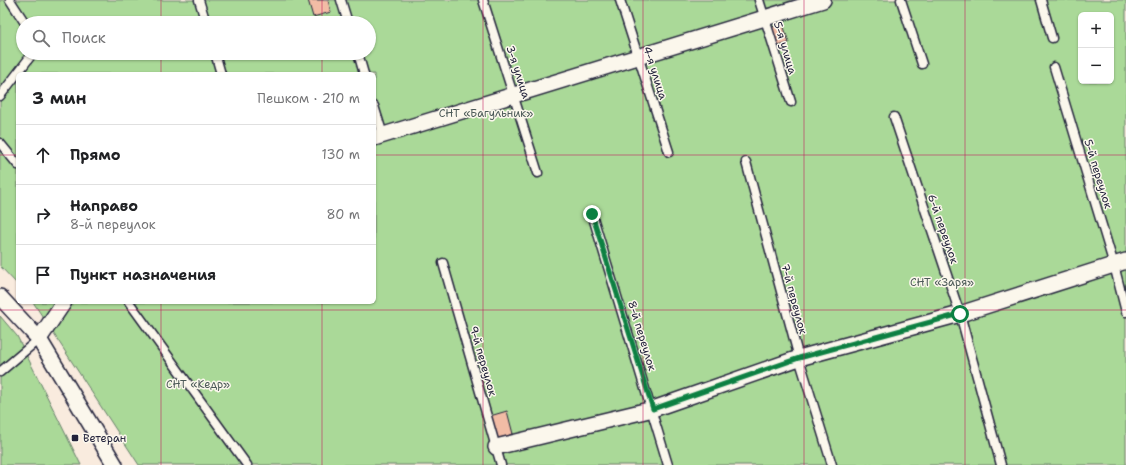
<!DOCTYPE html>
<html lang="ru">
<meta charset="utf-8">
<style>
body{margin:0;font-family:"Shantell Sans",sans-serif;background:#f6f6f6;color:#202124}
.controls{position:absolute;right:12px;top:12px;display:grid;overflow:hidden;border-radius:6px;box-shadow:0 1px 3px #0004}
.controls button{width:36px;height:36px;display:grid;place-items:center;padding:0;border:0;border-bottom:1px solid #e0e0e0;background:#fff;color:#202124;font:20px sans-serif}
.stop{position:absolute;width:12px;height:12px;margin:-9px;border:3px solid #0b8043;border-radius:50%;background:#fff}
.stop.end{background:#0b8043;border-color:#fff;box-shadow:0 1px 4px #0008}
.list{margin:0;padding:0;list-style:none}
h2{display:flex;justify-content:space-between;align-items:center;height:52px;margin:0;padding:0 16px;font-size:17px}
h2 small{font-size:13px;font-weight:400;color:#757577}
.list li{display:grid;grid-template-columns:26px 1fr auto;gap:12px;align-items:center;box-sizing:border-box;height:60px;padding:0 16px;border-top:1px solid #e0e0e0}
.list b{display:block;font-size:15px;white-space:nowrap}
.list p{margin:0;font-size:13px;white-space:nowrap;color:#757577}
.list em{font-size:13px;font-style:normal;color:#757577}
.icon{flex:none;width:22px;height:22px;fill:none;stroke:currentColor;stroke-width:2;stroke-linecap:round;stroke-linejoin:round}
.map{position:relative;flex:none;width:1126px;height:465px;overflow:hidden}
.search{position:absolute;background:#fff;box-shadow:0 1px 3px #0004;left:16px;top:16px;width:360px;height:44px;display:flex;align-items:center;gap:10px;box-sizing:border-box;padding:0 14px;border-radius:22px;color:#757577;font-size:15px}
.panel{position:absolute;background:#fff;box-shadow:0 1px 3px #0004;left:16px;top:72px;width:360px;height:232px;border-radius:6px}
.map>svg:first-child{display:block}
</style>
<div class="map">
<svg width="1126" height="465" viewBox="0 0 1126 465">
<rect width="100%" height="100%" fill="#f9ebde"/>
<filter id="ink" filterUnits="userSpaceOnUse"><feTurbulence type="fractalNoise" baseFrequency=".025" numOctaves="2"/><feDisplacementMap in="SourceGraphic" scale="8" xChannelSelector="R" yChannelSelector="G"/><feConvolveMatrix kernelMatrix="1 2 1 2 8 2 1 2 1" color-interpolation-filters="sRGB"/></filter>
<g filter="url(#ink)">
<g fill="#aad998" stroke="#667e6a" fill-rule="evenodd">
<path d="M0 0H1126V465H139L33 302H374V74H18V285L0 266ZM1081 15H1111V81H1081ZM23 23H369V53H23Z"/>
<path d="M0 316 17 336 81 465H0Z"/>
</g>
<g fill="#f2bca5" stroke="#22223b">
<path d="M308 0H328L331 12 313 17Z"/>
<path d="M783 24 789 43 775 47 769 28Z"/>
<path d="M507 411 513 434 497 439 490 416Z"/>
</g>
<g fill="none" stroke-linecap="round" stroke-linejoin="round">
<g stroke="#22223b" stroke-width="11">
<g id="lane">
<path d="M10 0 25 23"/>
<path d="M199 0 206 23"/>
<path d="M341 0 348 23"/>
<path d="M483 0 538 173"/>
<path d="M620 0 669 152"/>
<path d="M759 0 791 102"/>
<path d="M901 0 922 64"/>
<path d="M1041 0 1052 38"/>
<path d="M215 53 221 74"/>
<path d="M358 53 364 74"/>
<path d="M1054 67 1114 265 1126 312"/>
<path d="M0 96 30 57V53"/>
<path d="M374 106 383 135"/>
<path d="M894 117 960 314 1001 465"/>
<path d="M0 143 18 165"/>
<path d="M746 162 799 358 832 465"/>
<path d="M592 214 668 465"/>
<path d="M443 263 501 465"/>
<path d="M129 302 247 465"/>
<path d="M0 372 39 339"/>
</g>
</g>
<g stroke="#22223b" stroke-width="18">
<g id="street">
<path d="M374 138 823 0"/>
<path d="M0 297 39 339 115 465"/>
<path d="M39 339 64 302"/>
<path d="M496 447 653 409 799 358 960 314 1126 261"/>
</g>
</g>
<use href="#lane" stroke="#fbf7ec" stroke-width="8"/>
<use href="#street" stroke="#fbf7ec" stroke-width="15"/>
</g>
</g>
<g fill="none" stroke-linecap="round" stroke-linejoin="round" filter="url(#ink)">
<path stroke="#0b8043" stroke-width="5" d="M592 214 653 409 799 358 960 314"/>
</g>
<path fill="none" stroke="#c2185b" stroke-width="1" stroke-opacity="0.55" d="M161 0V23M322 0V23M483 0V465M643 0V465M804 0V465M965 0V465M161 53V74M322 53V74M0 155H18M374 155H1126M161 302V465M322 302V465M0 310H1126"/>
<rect fill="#22223b" stroke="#fbf7ec" stroke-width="1.5" x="71" y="434" width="8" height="8" rx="2"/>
<g text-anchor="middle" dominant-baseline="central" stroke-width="3" stroke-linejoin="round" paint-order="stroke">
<g font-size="11" fill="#22223b" stroke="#fbf7ec">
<text transform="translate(785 48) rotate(73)">5-я улица</text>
<text transform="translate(518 72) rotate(72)">3-я улица</text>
<text transform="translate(655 73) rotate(72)">4-я улица</text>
<text transform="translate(1098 174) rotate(73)">5-й переулок</text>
<text transform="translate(943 229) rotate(71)">6-й переулок</text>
<text transform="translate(794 299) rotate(75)">7-й переулок</text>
<text transform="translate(642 336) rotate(73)">8-й переулок</text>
<text transform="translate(483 361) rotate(74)">9-й переулок</text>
</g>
<g font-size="11" fill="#4b5957" stroke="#fbf7ec">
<text x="486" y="113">СНТ «Багульник»</text>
<text x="942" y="282">СНТ «Заря»</text>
<text x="198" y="384">СНТ «Кедр»</text>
</g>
<g font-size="11" fill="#22223b" stroke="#fbf7ec" text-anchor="start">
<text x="83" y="438">Ветеран</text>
</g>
</g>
</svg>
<div class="controls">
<button>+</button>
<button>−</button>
</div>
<div class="stop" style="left:960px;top:314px"></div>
<div class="stop end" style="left:592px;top:214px"></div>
<div class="search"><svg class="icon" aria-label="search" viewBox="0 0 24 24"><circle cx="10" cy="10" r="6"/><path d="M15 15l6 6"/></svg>Поиск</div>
<section class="panel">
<h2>3 мин<small>Пешком · 210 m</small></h2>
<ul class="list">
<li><svg class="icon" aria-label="ahead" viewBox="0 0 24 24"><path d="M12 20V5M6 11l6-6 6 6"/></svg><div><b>Прямо</b></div><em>130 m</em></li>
<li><svg class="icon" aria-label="right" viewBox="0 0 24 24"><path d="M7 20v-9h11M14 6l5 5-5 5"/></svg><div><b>Направо</b><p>8-й переулок</p></div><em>80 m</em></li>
<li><svg class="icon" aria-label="arrive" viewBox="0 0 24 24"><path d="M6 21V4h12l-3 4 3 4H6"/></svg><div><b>Пункт назначения</b></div></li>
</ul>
</section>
</div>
